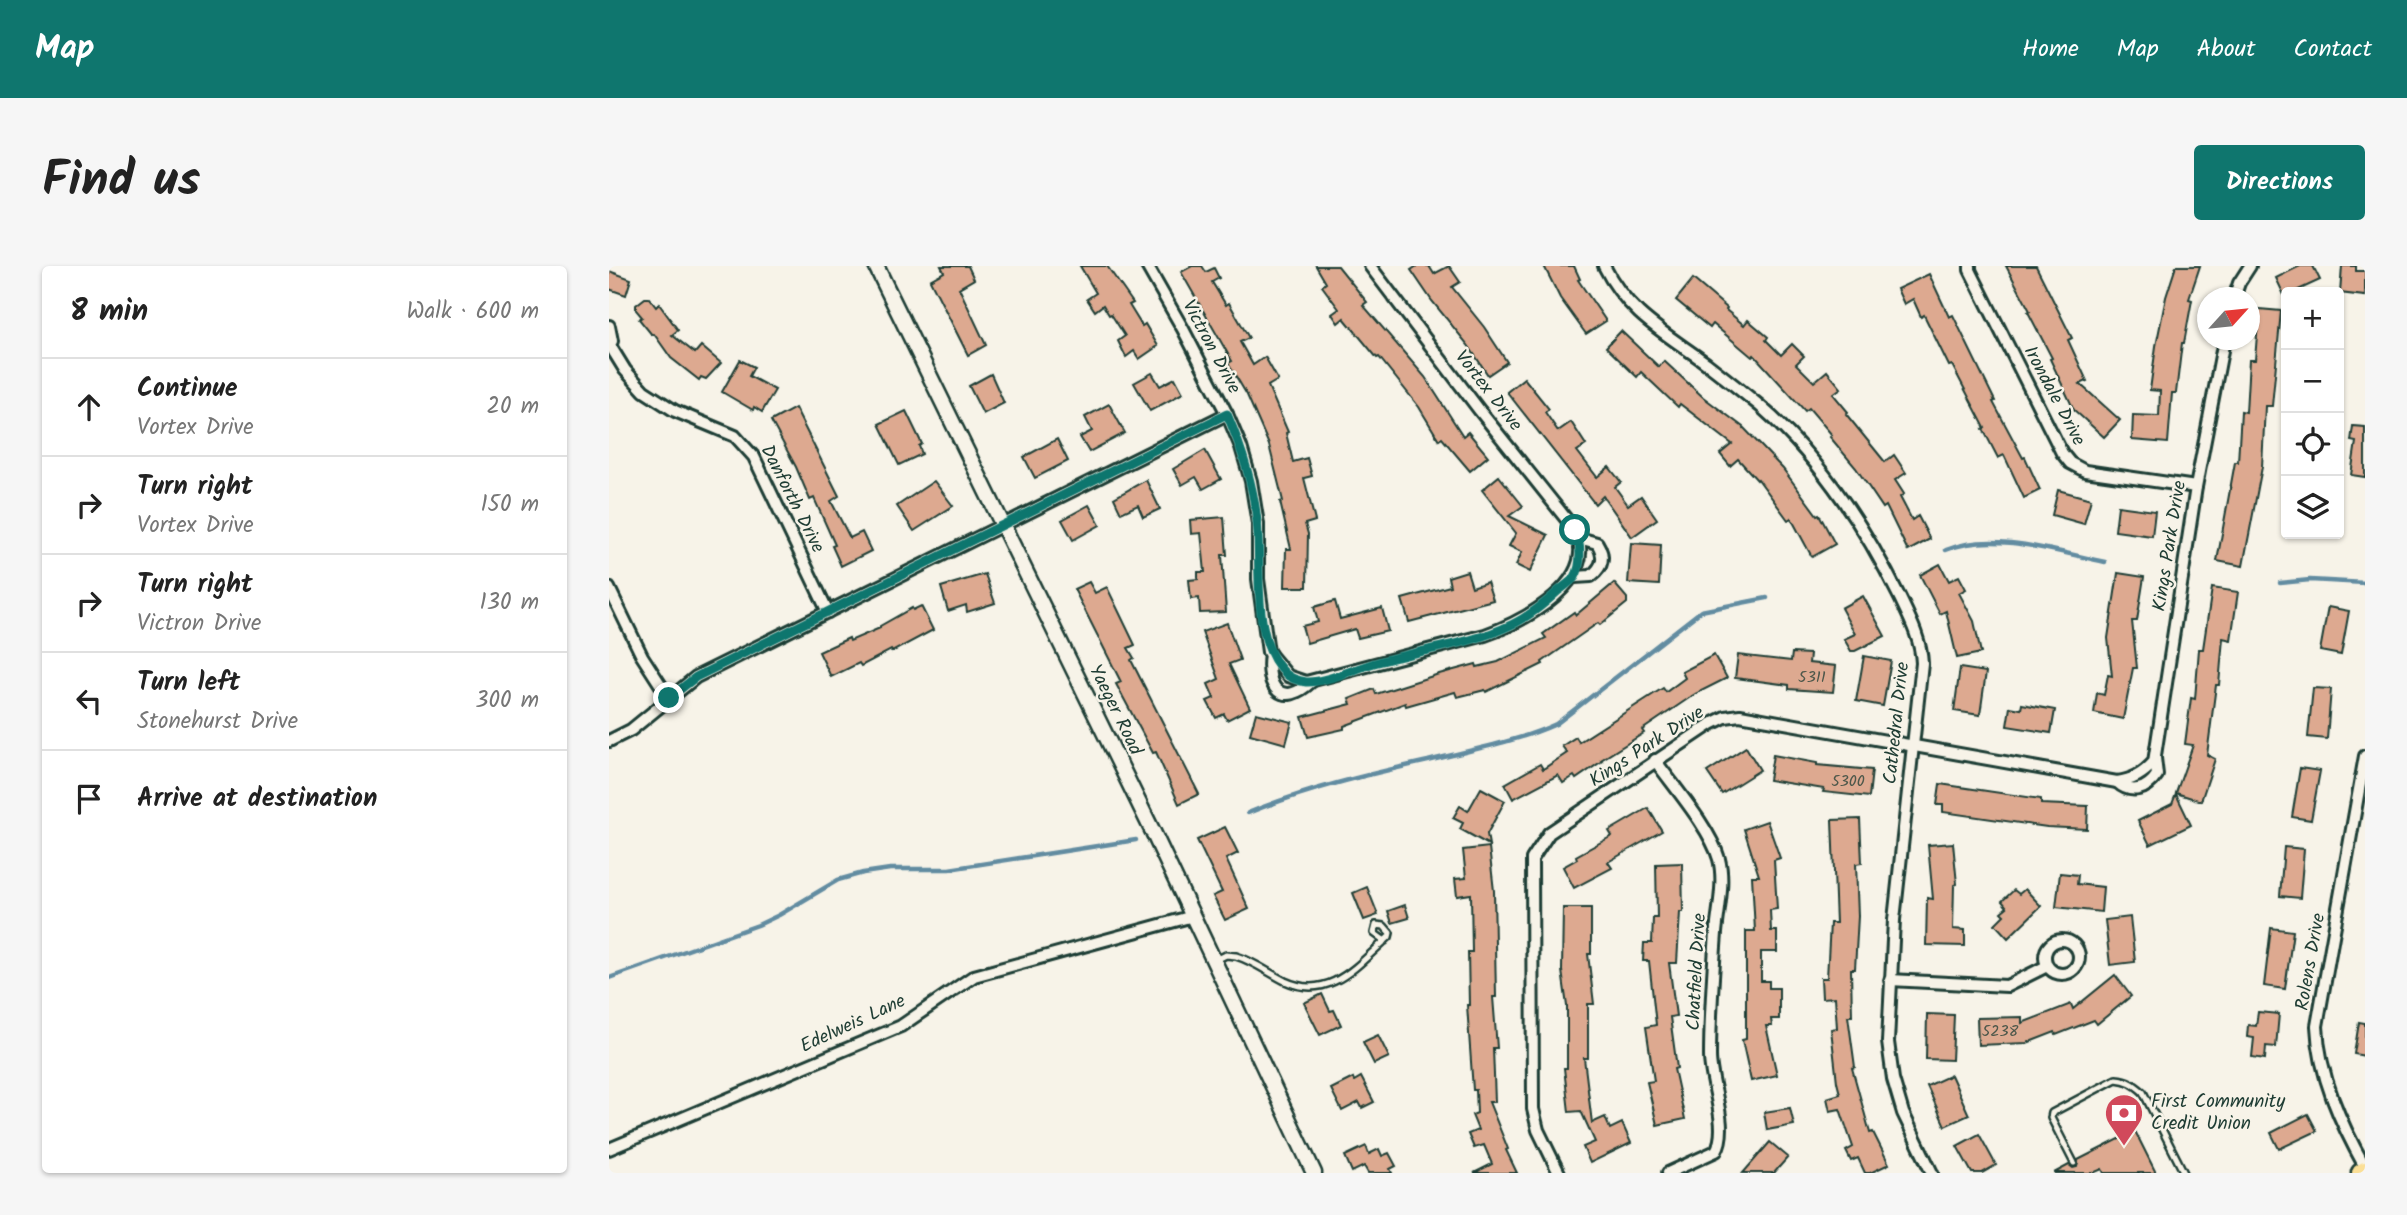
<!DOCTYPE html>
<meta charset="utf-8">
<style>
body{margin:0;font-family:Kalam,sans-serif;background:#f6f6f6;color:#222}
.controls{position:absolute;right:21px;top:21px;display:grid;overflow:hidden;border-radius:7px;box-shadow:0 2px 5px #0004}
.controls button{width:63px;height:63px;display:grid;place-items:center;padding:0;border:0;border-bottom:2px solid #e0e0e0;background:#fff;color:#222;font:35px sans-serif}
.compass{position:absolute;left:1588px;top:21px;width:63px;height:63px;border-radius:50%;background:#fff;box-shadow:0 2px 5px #0004;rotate:63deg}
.stop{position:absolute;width:21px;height:21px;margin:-16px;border:5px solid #0f766e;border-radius:50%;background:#fff}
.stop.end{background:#0f766e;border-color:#fff;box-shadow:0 2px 7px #0008}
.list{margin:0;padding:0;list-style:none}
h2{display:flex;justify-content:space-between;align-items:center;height:91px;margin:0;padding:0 28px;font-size:30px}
h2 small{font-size:23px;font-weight:400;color:#767676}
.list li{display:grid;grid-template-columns:46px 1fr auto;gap:21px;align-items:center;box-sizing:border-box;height:98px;padding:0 28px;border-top:2px solid #e0e0e0}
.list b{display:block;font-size:26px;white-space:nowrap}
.list p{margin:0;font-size:23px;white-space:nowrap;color:#767676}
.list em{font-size:23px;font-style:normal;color:#767676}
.icon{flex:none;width:38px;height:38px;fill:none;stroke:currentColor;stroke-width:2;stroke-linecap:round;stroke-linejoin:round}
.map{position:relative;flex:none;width:1756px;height:907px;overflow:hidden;border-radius:7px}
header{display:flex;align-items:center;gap:42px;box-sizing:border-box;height:98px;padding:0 35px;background:#0f766e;color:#fff}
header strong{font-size:33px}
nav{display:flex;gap:38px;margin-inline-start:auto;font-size:24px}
.intro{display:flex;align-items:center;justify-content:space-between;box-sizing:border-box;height:168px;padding:0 42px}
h1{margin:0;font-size:49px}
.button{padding:18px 32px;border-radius:7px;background:#0f766e;color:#fff;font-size:24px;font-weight:700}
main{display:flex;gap:42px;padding:0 42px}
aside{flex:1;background:#fff;border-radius:7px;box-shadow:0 2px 5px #0004}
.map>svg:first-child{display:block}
</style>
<header>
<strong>Map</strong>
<nav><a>Home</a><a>Map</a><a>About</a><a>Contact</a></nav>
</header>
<div class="intro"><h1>Find us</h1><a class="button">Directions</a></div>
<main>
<aside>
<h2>8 min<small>Walk · 600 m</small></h2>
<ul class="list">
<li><svg class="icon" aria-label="ahead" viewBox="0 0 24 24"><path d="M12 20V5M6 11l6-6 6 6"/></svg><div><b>Continue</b><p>Vortex Drive</p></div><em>20 m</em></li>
<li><svg class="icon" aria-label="right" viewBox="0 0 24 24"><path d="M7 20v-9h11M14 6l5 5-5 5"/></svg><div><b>Turn right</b><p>Vortex Drive</p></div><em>150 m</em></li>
<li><svg class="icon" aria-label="right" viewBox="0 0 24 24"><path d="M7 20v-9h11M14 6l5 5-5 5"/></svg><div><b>Turn right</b><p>Victron Drive</p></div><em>130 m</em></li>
<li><svg class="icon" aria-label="left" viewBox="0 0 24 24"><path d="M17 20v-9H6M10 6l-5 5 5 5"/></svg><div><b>Turn left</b><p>Stonehurst Drive</p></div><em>300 m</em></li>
<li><svg class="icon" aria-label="arrive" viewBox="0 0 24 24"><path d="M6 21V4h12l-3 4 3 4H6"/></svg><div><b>Arrive at destination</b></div></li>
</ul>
</aside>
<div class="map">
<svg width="1756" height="907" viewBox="0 0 1756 907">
<rect width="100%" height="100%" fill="#f7f3e8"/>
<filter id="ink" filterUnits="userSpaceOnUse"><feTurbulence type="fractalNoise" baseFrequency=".0143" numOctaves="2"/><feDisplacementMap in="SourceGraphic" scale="14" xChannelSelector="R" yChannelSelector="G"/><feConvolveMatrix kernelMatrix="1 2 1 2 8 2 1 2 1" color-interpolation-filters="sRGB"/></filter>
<g filter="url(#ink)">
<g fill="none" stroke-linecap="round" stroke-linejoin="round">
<g stroke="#628ca1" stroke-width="4.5">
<path d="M1337 284C1384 264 1448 286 1496 296"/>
<path d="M1671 317 1701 314 1756 317"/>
<path d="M639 547C698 523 756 509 819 495 862 484 907 476 947 458L1092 345 1158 332"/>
<path d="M0 712 149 659 170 649 229 614 254 607 281 603H340L527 574"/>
</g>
</g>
<g fill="#dda990" stroke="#1f3d34" stroke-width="2">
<path d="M332 0H359L365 13 350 22 377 79 359 89 321 14 335 6Z"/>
<path d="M471 0H498L524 37 520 39 533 60 536 58 549 80 530 93 525 85 517 91 509 75 516 70 502 48 500 49 494 39 486 45 478 33 487 27Z"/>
<path d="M583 0H593L597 6 605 2 610 12 603 16 617 39 620 37 640 72 631 76 644 99 656 91 669 114 659 120 679 166 677 167 684 196 698 192 703 210 695 212 706 255 696 258 699 268 698 321H676L677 283H682L671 236 674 235 660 179 638 129 619 97 623 95 572 6Z"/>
<path d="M707 0H729L758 36 754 39 816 111 854 170 859 166 879 190 861 205 833 172 830 174 810 141 770 91 768 92 735 52 729 57 723 48 730 43 713 20 717 17Z"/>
<path d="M808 0H820L825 8 840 0 851 16 843 21 875 61 898 96 879 109 859 79 823 35 802 4Z"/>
<path d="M935 0H965L971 13 969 14 997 55 977 68 951 32Z"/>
<path d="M1397 0H1427L1463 72 1459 74 1478 115 1471 118 1511 154 1495 171 1465 144 1441 93 1443 92 1419 46 1421 45Z"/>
<path d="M1567 0H1591L1580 33 1583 34 1575 77H1573L1567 127H1563L1559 177 1523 174 1524 149 1550 150 1551 125 1541 124 1547 80 1557 31Z"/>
<path d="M1691 0H1704L1711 14 1685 26H1677L1676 31 1667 12Z"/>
<path d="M1733 0H1747V5H1756V30L1731 27Z"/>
<path d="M0 5 22 13 17 29 0 23Z"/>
<path d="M1320 8 1340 51 1344 49 1386 135 1384 136 1414 192 1416 191 1431 224 1415 232 1395 189 1389 192 1374 163 1376 162 1343 99 1340 100 1315 49 1312 51 1304 33 1295 38 1288 23Z"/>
<path d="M1084 13 1118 42 1117 44 1135 59 1139 54 1159 71 1157 74 1172 89 1183 78 1195 90 1187 98 1205 116 1218 105 1232 122 1224 128 1239 146 1237 148 1276 196 1285 189 1297 207 1286 214 1295 228 1291 231 1303 254 1309 250 1321 273 1299 285 1277 240 1274 242 1247 202 1221 171 1223 169 1200 142 1196 145 1145 89 1143 91 1104 58 1101 62 1067 34Z"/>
<path d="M36 32H40L47 41 50 38 69 64 63 69 86 87 92 80 112 97 97 113 92 111 90 114 62 92 45 68 43 69 30 53 33 51 27 44V39Z"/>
<path d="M1650 43 1672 45 1663 140H1656L1653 201 1634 300 1608 295 1626 196H1629L1632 145 1637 146 1640 94H1646Z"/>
<path d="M1012 65 1050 101 1055 95 1094 131 1134 161 1174 203 1208 249 1210 248 1226 278 1203 291 1182 252 1179 254 1149 213 1148 214 1129 193 1121 200 1111 188 1123 178 1071 138 1069 141 1032 106 1028 111 997 81Z"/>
<path d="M131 94 145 101 140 110 166 124 153 146 145 141 144 144 113 126Z"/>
<path d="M543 107 551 120 566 112 574 127 541 145 525 117Z"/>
<path d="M382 108 395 137 374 148 360 120Z"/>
<path d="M915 112 940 143 936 146 949 165 962 156 977 179 968 185 988 211 1000 201 1012 216 1006 221 1019 239 1032 230 1048 253 1023 271 994 230 986 238 898 126Z"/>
<path d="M500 138 516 167 480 186 471 171 483 165 476 151Z"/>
<path d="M186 142 230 230 222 235 241 272 253 266 262 285 232 300 223 280 226 279 205 232 201 234 187 201 162 155Z"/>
<path d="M297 145 313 178 310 180 313 188 290 199 270 158Z"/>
<path d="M1744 160 1756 161V211L1742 209 1747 176 1742 175Z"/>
<path d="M448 173 459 195 426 212 415 191Z"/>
<path d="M596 184 612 213 594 223 587 211 573 219 564 203Z"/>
<path d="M890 210 914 240 900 250 939 269 921 306 907 299 913 286 900 280 907 267 873 224Z"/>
<path d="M537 214 551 243 534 251 529 239 512 247 505 232Z"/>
<path d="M325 215 344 240 305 265 288 240Z"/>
<path d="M1449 224 1482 233 1475 258 1443 249Z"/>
<path d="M480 239 491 259 464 274 453 254Z"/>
<path d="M1509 240 1546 245 1543 270 1506 265Z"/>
<path d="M615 251 618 289H613L617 346 591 347 590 332 582 333 580 314 589 313V306H596L592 267 582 268 581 254Z"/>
<path d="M1022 277 1052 279 1050 319 1019 317Z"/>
<path d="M1331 298 1340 315 1350 310 1357 323 1350 327 1365 355 1372 387 1348 392 1337 345 1331 348 1311 309Z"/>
<path d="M858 305 863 321 878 316 884 334 800 356 793 333 841 320 839 311Z"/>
<path d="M1509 307 1535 311 1528 355H1523L1528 402H1524L1514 453 1485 447 1488 427 1495 429 1499 409 1503 410 1499 372Z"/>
<path d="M376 308 386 337 358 346 357 339 339 345 332 321Z"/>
<path d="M480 316 486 327 498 321 526 379 519 382 525 392 522 394 590 528 570 538 547 486 544 487 507 418 512 416 465 323Z"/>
<path d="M1005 317 1018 332V337L991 359 989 357 933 396 934 398 877 426 876 424 848 431 846 426 797 440 796 437 735 460V463L699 471 693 451 742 438 740 433 765 423 767 428 830 408 867 398 868 401 889 396 937 372 934 368 965 346 967 349Z"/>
<path d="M1603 322 1629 326 1622 374 1614 372 1610 419H1607L1598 489 1606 493 1592 535 1567 527 1584 479 1576 478 1582 432 1586 433 1590 383H1594Z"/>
<path d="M1254 330 1276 370 1246 385H1242L1235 373 1246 368 1232 342Z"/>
<path d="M726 335 731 353 773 342 779 365 749 372 746 363 698 377 693 360 709 356 705 341Z"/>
<path d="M312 340 324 364 283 386 282 384 252 400 250 397 222 411 210 386 240 372 241 375 271 362V360L303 342 304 344Z"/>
<path d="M1719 341 1740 345 1732 389 1711 385Z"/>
<path d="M618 357 631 394 620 398 641 442 618 454 615 448 607 452 598 435 605 432 599 418 610 413 593 366Z"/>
<path d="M1183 387 1201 388 1200 397 1227 400 1224 426 1180 423V419L1126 412 1129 389 1182 395Z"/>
<path d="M1105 389 1118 412 1086 428 1033 464 1035 467 992 494 993 495 967 513 965 510 954 517 949 509 904 533 896 518 931 498 934 503 958 487 953 480 967 471 970 476 1054 422 1057 426 1076 412 1073 406Z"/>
<path d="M1255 390 1282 395 1274 440 1247 435Z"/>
<path d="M1351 402 1377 406 1371 449 1345 445Z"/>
<path d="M1704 422 1722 423 1718 473 1699 471Z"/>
<path d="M1413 438 1446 444 1442 467 1398 460 1401 441 1412 443Z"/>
<path d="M647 447 683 456 677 478 641 468Z"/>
<path d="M1137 481 1151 504 1113 528 1098 506Z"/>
<path d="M1164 489 1208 497V499L1263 504 1260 531 1214 526 1215 523 1160 514Z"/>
<path d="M1691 502 1711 505 1702 554 1683 551Z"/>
<path d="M1331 518 1432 533V538L1479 540 1478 563 1438 561 1334 546V539H1328Z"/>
<path d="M872 522 896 535 878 568 880 579 851 563 854 557 844 552 851 540 859 545Z"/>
<path d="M1567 528 1582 559 1541 579 1529 555 1563 538Z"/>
<path d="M1039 542 1053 565 999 596 1003 602 965 622 954 601 968 593 967 590 1003 570 1000 565Z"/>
<path d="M1251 553 1253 597 1247 598 1249 650 1246 703H1242L1243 750H1239L1246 801 1243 802 1261 867 1264 866 1280 898 1261 907H1256L1249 892 1242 895 1237 885 1244 881 1231 843 1221 845 1218 832 1231 828 1228 816 1222 763 1228 762 1226 731 1213 732 1212 712H1218L1221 657H1227L1223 554Z"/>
<path d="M1158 555 1171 592 1165 594 1168 643 1161 644 1162 665H1168V686H1152V715H1160V722H1170V753H1162L1163 760H1157L1168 809 1142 815 1133 774 1137 773V665H1146L1143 610H1150L1135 563Z"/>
<path d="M616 561 629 587 617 593 640 643 616 654 604 630 613 626 588 574Z"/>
<path d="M1344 577 1348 618 1345 619 1344 663 1356 664V680L1317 679 1318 632 1324 633 1319 579Z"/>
<path d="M880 581 885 625 887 731H884L888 782H884L886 836H880L899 883 897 884 908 907H865L883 898 875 879 865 882 859 868 869 864 863 849 868 847 867 824H864L858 739H860L859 686H863L862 628 848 630 846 613 857 612 854 584Z"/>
<path d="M1675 581 1695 583 1691 632 1671 630Z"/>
<path d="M1073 597 1074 646H1071L1068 697H1060L1067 750 1061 751 1068 802 1065 803 1076 853 1048 859 1038 816 1045 815 1037 761 1047 759 1040 695H1034L1035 677H1043L1044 652H1048L1047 598Z"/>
<path d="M1451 607 1469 609 1468 618 1494 621 1492 646 1447 641Z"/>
<path d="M758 621 769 649 755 654 744 627Z"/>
<path d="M1416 623 1432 640 1399 672 1386 658 1395 649 1392 646 1398 641 1393 635 1405 624 1410 628Z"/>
<path d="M796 639 800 652 783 657 779 645Z"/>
<path d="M954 642H982V688H979L985 738H979V792H975L983 857 996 851 1001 863 1013 857 1022 877 981 897 974 881 986 876 972 845 960 846 955 802H958V740L953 705Z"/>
<path d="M1521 651 1526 696 1501 699 1496 654Z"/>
<path d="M1662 662 1684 665 1676 723 1655 720Z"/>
<path d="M1506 709 1522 730 1488 758 1485 754 1447 769 1446 766 1418 777 1369 779 1368 752 1413 751V757L1462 738 1464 743Z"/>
<path d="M713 728 721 745 725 744 732 759 711 769 695 737Z"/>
<path d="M1649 746 1670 748 1667 781 1657 780 1656 793 1643 791 1645 772 1638 771 1639 759 1647 760Z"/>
<path d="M1318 748 1345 749 1343 794 1317 793Z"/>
<path d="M1750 756 1756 757V790L1745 788Z"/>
<path d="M769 769 780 791 765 798 754 776Z"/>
<path d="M1342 809 1360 849 1336 860 1318 820Z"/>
<path d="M752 811 765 836 753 842 750 836 733 845 722 823 744 812 745 815Z"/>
<path d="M1181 842 1185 859 1158 864 1155 846Z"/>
<path d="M1699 848 1708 865 1670 883 1662 867Z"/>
<path d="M1526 865 1547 907H1495L1493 903 1484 907H1445L1460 899 1464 902 1468 901 1469 894Z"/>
<path d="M1370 868 1387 899 1373 907H1363L1348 880Z"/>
<path d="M1161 876 1179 891 1165 907H1134Z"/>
<path d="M757 880 760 888 770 883 773 890 780 887 787 900 781 903 783 907H759L755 900 743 906 736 890Z"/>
</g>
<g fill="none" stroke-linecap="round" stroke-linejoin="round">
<g stroke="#1f3d34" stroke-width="10">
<g id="service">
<path d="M605 695 617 689 627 690C644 695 660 707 676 715 721 736 749 698 780 671L781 667 775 660 767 659 765 667 776 675"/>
<path d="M1465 897 1442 852 1443 847 1507 813C1519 814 1525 818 1534 826L1575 907"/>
</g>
</g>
<g stroke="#1f3d34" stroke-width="16">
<g id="minor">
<path d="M538 0 574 63 618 148 632 181 642 215 649 258V313L659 386 679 410 697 416 876 369C915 355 992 315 966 264L871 145 761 0"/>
<path d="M995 0C1019 48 1055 66 1097 97 1115 111 1134 126 1151 140 1212 193 1256 261 1291 332 1301 353 1312 374 1313 397L1285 654 1279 776 1284 813 1294 847 1323 907"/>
<path d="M1361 0V4L1453 187 1461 197 1476 205 1587 221"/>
<path d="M1625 32 1630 17 1641 0"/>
<path d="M0 60 3 75 1 78"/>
<path d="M0 78 16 104 35 125 66 145 126 170 145 191 219 346"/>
<path d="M966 311 982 310C995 300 996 290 988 277L970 272"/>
<path d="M0 322 33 390 60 432"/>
<path d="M661 388C656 422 673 443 703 415"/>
<path d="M0 475 22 464 87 411 618 148"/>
<path d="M1756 490 1708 760C1710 810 1732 858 1756 901"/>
<path d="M1046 494C1065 521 1101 562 1110 593 1116 616 1109 644 1107 667 1104 708 1101 750 1101 790 1101 818 1121 861 1107 885L1059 907"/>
<path d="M1508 516C1522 529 1538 524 1548 509L1546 492"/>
<circle cx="1453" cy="691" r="17"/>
<path d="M1281 714 1398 720 1438 700"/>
<path d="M0 883 292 760 365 710 584 650"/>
<path d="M950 907 929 864 924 843 923 593 940 567 1102 458 1116 451 1131 449 1508 516C1524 514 1534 508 1545 496L1587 221 1615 74"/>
</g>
</g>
<g stroke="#1f3d34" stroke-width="19">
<path id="tertiary" d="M267 0 544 566 705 907"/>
</g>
<g stroke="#1f3d34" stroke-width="23">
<path id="primary" d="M1752 907 1756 905"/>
</g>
<use href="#service" stroke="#f7f3e8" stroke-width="5"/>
<use href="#minor" stroke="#f7f3e8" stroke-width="10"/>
<use href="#tertiary" stroke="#f7f3e8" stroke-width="14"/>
<use href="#primary" stroke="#fbdf96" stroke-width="18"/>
</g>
</g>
<g fill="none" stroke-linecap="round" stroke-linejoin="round" filter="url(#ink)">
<path stroke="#0f766e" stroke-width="9" d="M60 432 87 411 618 148C633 183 644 217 648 255 653 300 641 375 677 408 681 412 691 415 697 416 716 417 750 401 769 396 813 383 861 379 902 359 920 351 935 338 949 325 954 321 962 316 966 311 973 299 972 277 966 264"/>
</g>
<defs>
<g id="bank-pin" transform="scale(2.0125)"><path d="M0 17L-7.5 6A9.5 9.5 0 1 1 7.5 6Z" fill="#d1495b" stroke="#f7f3e8"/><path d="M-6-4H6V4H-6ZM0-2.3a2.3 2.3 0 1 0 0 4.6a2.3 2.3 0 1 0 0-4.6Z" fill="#fff"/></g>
</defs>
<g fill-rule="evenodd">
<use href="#bank-pin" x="1515" y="847"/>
</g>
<g text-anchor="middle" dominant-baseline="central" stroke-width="5" stroke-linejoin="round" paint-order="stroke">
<g font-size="16" fill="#4e584b">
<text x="1203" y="411">5311</text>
<text x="1239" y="515">5300</text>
<text x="1391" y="765">5238</text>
</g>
<g font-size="19" fill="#1f3d34" stroke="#f7f3e8">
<text transform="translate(602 81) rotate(62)">Victron Drive</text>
<text transform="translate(879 125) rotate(52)">Vortex Drive</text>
<text transform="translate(1445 130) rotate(62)">Irondale Drive</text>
<text transform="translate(183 233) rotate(63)">Danforth Drive</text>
<text transform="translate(1561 280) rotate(-81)">Kings Park Drive</text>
<text transform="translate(506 444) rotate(64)">Yaeger Road</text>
<text transform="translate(1288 457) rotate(-84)">Cathedral Drive</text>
<text transform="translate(1038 481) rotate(-33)">Kings Park Drive</text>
<text transform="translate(1702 696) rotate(-80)">Rolens Drive</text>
<text transform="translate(1088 706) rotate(-87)">Chatfield Drive</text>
<text transform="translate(244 758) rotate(-25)">Edelweis Lane</text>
</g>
<g font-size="19" fill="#1f3d34" stroke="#f7f3e8" text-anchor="start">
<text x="1542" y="836">First Community<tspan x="1542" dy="22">Credit Union</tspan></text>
</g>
</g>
</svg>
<div class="controls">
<button>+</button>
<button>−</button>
<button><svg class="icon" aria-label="locate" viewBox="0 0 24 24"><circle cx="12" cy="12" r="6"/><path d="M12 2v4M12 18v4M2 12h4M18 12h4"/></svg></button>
<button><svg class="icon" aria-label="layers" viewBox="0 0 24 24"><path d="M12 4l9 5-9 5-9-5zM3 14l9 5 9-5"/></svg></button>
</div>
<svg class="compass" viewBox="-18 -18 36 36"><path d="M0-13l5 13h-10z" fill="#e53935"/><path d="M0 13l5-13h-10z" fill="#767676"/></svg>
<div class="stop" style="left:966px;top:264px"></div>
<div class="stop end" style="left:60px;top:432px"></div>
</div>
</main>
